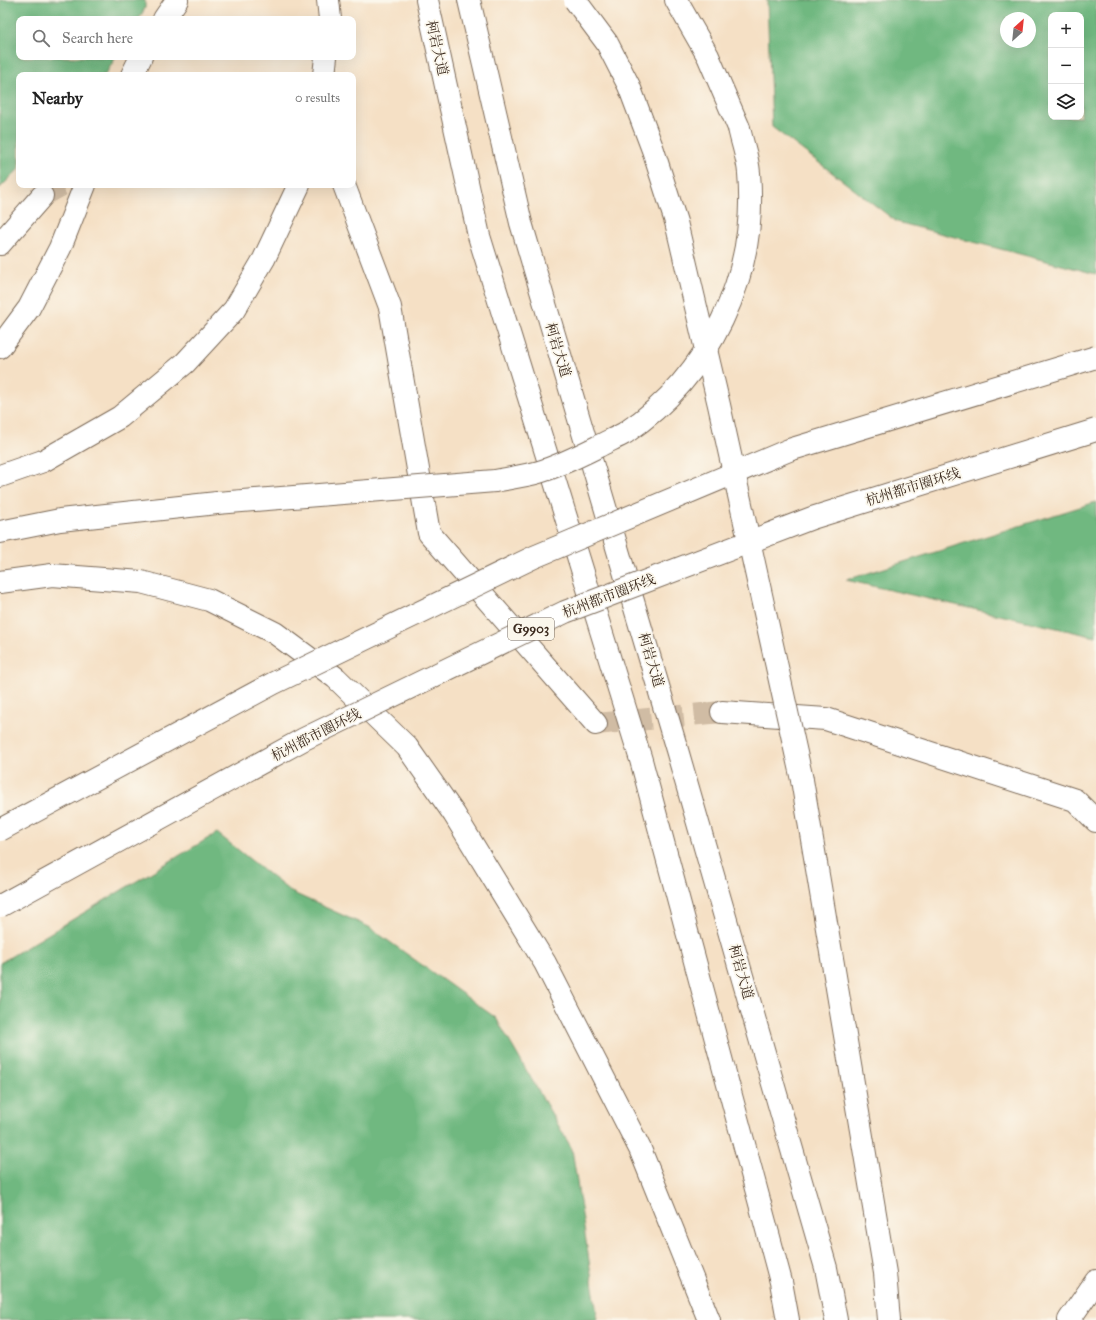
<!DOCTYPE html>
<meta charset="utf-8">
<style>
body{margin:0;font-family:"IM FELL Great Primer","Noto Serif SC",serif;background:#f2f2f2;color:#222}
.controls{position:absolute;right:12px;top:12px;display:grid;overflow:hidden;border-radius:8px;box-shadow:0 4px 16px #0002}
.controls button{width:36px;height:36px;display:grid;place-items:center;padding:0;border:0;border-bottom:1px solid #e0e0e0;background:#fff;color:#222;font:20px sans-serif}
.compass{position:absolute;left:1000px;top:12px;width:36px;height:36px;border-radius:50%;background:#fff;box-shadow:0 4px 16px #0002;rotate:27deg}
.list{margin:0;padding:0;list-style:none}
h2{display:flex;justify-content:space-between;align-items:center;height:52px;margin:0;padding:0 16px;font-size:17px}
h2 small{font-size:13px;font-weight:400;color:#767676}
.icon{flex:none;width:22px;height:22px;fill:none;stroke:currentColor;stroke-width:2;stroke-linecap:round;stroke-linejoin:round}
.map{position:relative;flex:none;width:1096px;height:1320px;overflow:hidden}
.search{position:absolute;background:#fff;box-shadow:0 4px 16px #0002;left:16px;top:16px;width:340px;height:44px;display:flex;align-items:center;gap:10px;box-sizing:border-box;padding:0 14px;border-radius:8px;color:#767676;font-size:15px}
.panel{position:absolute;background:#fff;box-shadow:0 4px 16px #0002;left:16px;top:72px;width:340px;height:116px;border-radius:8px}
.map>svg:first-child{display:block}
</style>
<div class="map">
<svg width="1096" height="1320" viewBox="0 0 1096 1320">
<rect width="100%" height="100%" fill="#fbf7ec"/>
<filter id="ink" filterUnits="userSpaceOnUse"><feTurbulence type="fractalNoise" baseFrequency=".025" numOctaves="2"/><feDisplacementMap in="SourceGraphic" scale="8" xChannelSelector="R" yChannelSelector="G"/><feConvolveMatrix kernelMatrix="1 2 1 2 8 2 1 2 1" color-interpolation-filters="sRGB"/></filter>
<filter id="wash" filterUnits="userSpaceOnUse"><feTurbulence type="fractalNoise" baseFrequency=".012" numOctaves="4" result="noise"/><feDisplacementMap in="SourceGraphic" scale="16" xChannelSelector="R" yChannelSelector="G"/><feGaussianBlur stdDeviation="0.9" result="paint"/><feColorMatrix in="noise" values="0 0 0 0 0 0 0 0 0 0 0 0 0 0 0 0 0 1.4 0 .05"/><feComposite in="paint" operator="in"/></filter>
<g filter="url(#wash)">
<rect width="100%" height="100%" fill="#f5e0c5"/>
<g fill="#6fb880" stroke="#55714f" fill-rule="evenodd">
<path d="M0 0H145V8L139 19H19V57H116L105 75H19V169L0 188Z"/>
<path d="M767 0H1096V274L897 222 772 127ZM1051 15H1081V117H1051ZM1006 18H1030V42H1006Z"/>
<path d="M1096 502V637L846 580Z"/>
<path d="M217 833 291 892 369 927 496 1018 572 1149 598 1320H0V963Z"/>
</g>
</g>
<g filter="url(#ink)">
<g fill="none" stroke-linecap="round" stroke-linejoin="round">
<g stroke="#d0bca4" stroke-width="22" stroke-dasharray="22 11" stroke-linecap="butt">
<path d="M42 196 62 185"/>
<path d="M596 724 722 712"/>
</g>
<g stroke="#7c6a58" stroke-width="24">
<g id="street">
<path d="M344 185 390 307 429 533 596 724"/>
<path d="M0 244 42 196"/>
<path d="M722 712 826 719 1075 800 1096 821"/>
<path d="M1069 1320 1096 1281"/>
</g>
</g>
<g stroke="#7c6a58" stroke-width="24">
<g id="primary">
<path d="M427 0 479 236 641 760 781 1282 788 1320"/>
<path d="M469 0 521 223 677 750 826 1268 836 1320"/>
</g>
</g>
<g stroke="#7c6a58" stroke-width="24">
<g id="highway">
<path d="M328 0 330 19"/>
<path d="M676 0 708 56 739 128"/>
<path d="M164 19 177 0"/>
<path d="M132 75 141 57"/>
<path d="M324 75 326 57"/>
<path d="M0 347 29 308 60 248 85 185"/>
<path d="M0 476 43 461 120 417 185 363 234 310 264 259 299 185"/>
<path d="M0 532 60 520 217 503"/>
<path d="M0 582 52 575 141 582 209 600 275 633 336 678 407 747 454 814 545 963 640 1149 709 1320"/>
<path d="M802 780 885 1273 889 1320"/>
</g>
</g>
<use href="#street" stroke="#fff" stroke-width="22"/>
<use href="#primary" stroke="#fff" stroke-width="22"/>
<use href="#highway" stroke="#fff" stroke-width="22"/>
<g stroke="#7c6a58" stroke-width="24" stroke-linecap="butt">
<g id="highway-bridge">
<path d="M575 0 607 43 629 86 653 150 676 222 719 405 802 780"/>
<path d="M217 503 495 481C509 478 525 476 539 472 559 466 579 456 597 447 606 442 616 438 625 433 710 376 758 275 749 173 748 158 742 143 739 128"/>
<path d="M0 830 274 683 534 557 789 450 1096 357"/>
<path d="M0 906 304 739 565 612 812 518 1096 430"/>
</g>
</g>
<use href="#highway-bridge" stroke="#fff" stroke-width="22"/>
</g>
</g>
<g text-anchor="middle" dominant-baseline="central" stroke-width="3.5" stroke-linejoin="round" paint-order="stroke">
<rect fill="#fbf7ec" stroke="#75685c" stroke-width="1" x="508" y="618" width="46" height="22" rx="3"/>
<g font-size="13" font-weight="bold" fill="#3b2a1e">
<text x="531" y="629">G9903</text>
</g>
<g font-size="14" fill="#3b2a1e" stroke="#fbf7ec">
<text transform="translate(437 48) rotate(77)">柯岩大道</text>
<text transform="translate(558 350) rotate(73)">柯岩大道</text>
<text transform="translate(913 487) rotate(-17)">杭州都市圈环线</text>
<text transform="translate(609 596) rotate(-21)">杭州都市圈环线</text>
<text transform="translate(651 660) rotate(73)">柯岩大道</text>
<text transform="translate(316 735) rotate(-27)">杭州都市圈环线</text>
<text transform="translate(741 972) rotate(74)">柯岩大道</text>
</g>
</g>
</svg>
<div class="controls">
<button>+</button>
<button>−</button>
<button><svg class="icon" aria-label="layers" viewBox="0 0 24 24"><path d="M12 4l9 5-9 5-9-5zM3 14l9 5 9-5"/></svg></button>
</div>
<svg class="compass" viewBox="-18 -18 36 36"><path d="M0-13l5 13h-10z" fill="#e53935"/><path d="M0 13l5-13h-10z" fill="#767676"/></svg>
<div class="search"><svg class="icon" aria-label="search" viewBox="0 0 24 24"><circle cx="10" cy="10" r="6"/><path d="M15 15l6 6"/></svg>Search here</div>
<section class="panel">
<h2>Nearby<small>0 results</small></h2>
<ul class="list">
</ul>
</section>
</div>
